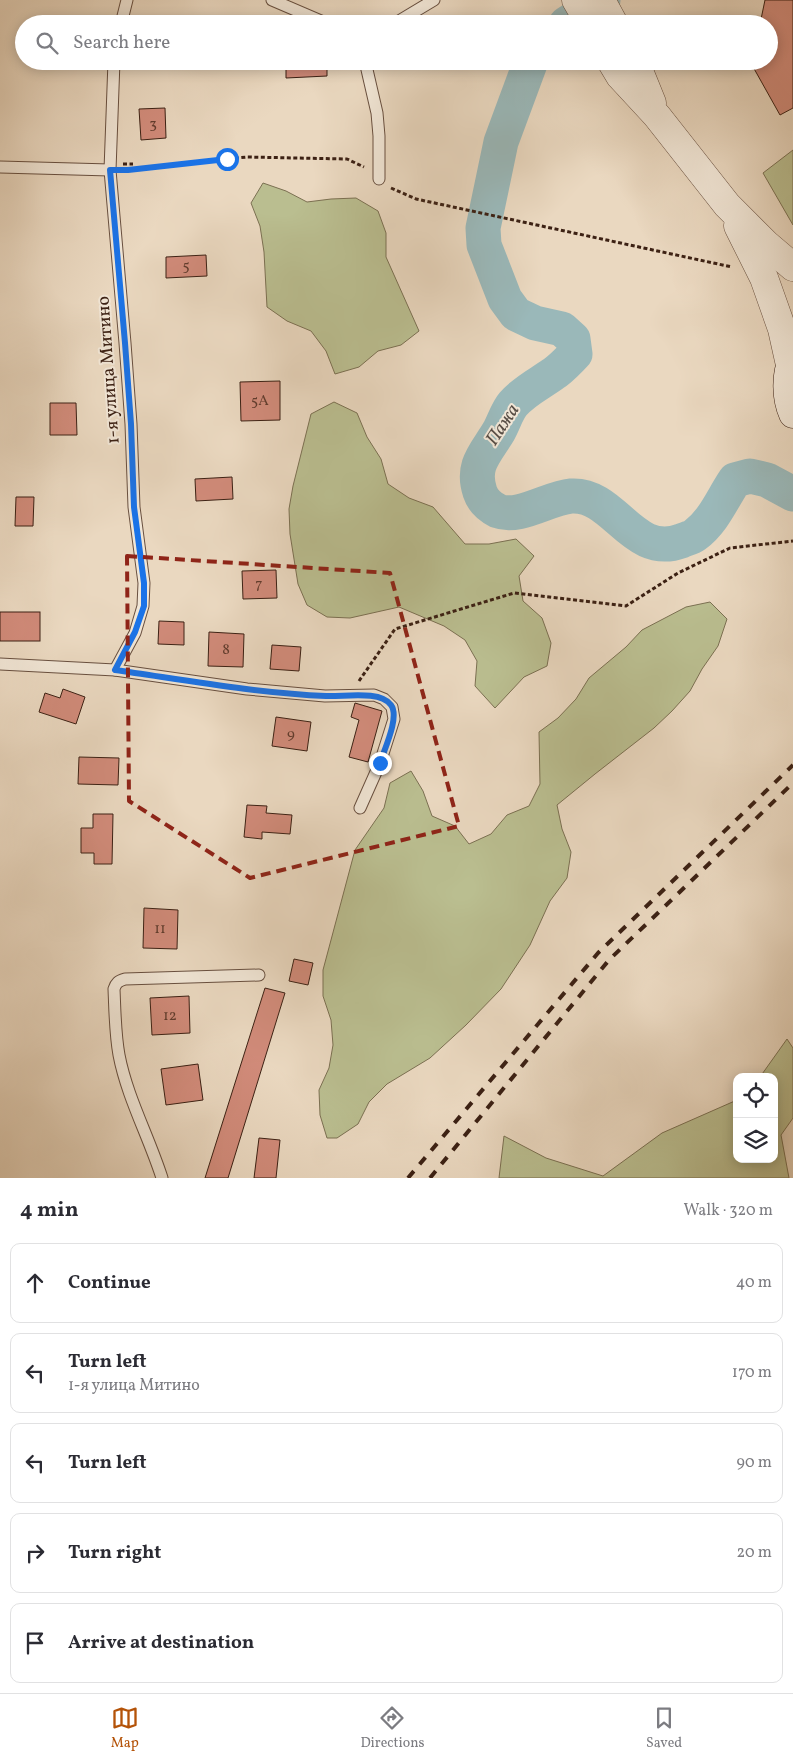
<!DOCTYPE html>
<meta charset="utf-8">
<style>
body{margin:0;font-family:Vollkorn,serif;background:#f7f7f7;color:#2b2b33}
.controls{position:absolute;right:15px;bottom:15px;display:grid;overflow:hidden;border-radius:10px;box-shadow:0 2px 12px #0003}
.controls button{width:45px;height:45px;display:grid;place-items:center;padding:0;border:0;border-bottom:1px solid #e1e1e2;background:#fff;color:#2b2b33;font:25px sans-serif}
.stop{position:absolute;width:15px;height:15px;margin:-11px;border:4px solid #1a73e8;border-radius:50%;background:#fff}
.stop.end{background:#1a73e8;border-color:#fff;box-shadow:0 1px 5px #0008}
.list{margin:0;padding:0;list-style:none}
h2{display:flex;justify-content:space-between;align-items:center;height:65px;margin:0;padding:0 20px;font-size:21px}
h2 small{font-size:16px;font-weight:400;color:#7c7c81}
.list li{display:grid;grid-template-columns:32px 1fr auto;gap:15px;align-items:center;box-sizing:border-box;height:80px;margin:0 10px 10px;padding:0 10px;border:1px solid #e1e1e2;border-radius:10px}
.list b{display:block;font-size:19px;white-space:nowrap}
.list p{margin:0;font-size:16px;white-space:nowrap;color:#7c7c81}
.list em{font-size:16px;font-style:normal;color:#7c7c81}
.icon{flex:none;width:28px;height:28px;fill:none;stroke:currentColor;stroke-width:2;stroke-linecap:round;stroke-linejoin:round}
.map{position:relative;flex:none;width:793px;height:1178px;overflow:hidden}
.search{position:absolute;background:#fff;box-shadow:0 2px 12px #0003;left:15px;right:15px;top:15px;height:55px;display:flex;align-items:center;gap:12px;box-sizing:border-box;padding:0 18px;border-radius:28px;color:#7c7c81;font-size:19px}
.sheet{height:515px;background:#fff}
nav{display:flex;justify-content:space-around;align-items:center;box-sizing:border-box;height:70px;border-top:1px solid #e1e1e2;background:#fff;font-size:14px;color:#7c7c81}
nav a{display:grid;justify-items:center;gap:2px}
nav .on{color:#b45309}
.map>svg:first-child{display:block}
</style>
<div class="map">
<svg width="793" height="1178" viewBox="0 0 793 1178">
<rect width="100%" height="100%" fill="#ead8c0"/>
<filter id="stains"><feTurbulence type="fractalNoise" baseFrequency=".004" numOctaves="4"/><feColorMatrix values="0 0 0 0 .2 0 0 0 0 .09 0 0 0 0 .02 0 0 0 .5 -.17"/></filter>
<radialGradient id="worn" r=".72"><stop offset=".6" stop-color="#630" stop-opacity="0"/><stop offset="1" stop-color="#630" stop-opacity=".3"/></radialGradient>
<g fill="#babe90" stroke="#7b7052">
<path d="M793 150V225L763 173Z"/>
<path d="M263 183 286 191 307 202 331 199 356 198 378 211 386 233V257L419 331 401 345 378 351 359 367 335 374 326 351 311 331 287 321 267 307 264 252 260 226 251 203Z"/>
<path d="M334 402 357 413 367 437 381 459 388 484 409 498 433 507 465 544H489L516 539 534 556 519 576 523 601 542 618 551 643 547 666 524 677 495 708 475 686 477 661 465 640 444 626 399 607 350 618 327 617 307 605 298 584 290 534 289 509 293 486 311 414Z"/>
<path d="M710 602 727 619 718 646 702 669 690 691 672 711 654 728 595 774 557 805 562 829 571 852 567 878 550 901 530 945 501 989 466 1025 430 1058 387 1084 369 1102 358 1124 337 1138H327L320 1115 319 1090 329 1068 333 1045 331 1020 323 996V970L355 850 384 808 390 783 411 771 423 791 432 816 455 826 469 844 491 834 507 815 529 806 540 784 539 732 558 718 576 699 589 678 626 647 642 630 686 607Z"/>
<path d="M787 1039 793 1048V1118L781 1135 789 1178H499L504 1136 546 1158 603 1176 662 1133 737 1100V1159H774V1077H760Z"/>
</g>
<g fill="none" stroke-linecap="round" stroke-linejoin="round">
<g stroke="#9ab8b9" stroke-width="35">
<path d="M566 24 603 0"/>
<path d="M531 61 501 142 483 228 484 245 505 299 516 314 535 323 562 329 573 339 575 354C568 361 561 369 553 374 539 384 524 391 513 404 507 411 504 422 499 431 486 453 471 465 480 492 483 501 490 507 498 511 519 519 549 498 571 496 615 493 632 559 681 541 685 539 691 538 695 535 714 521 722 499 735 480L750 476 767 480 793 494"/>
</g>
</g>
<g fill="#d18b7a" stroke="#3c2114">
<path d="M765 0H793V108L780 115 752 65V61H769V24H760Z"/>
<rect x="206" y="18" width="44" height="6"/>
<path d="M286 61H327V76L286 78Z"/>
<path d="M165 108 166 138 141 140 139 109Z"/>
<path d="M206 255 207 276 166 278V257Z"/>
<path d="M280 381V420L241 421 240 382Z"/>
<path d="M50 403H76L77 435H50Z"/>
<path d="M232 477 233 499 196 501 195 479Z"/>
<path d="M16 497H34L33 526H15Z"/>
<path d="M276 570 277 598 243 599 242 571Z"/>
<rect x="0" y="612" width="40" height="29"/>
<path d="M159 621 184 622V645L158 644Z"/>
<path d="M209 632 244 634 243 667 208 666Z"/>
<path d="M272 645 301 647 299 671 270 669Z"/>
<path d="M63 689 85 697 76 724 39 712 45 693 60 698Z"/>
<path d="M355 703 382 711 368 762 349 757 359 720 351 717Z"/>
<path d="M276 717 311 722 307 751 272 746Z"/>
<path d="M79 757 119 758 118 785 78 784Z"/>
<path d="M247 805 267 806 266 813 292 815 290 834 262 832V839L244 837Z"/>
<path d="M93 814H113L112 864H94V853H81V828H93Z"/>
<path d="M144 908 178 910 177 949 143 948Z"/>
<path d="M294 959 313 963 308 985 289 981Z"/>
<path d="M265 988 285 993 228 1178H205Z"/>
<path d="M189 996 190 1033 152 1035 150 998Z"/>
<path d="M198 1064 203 1100 166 1105 161 1069Z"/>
<path d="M259 1138 280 1140 276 1178H254Z"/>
</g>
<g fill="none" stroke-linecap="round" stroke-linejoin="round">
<g stroke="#684f3f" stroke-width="13">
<g id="service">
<path d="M272 0 328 24"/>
<path d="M121 24 127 0"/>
<path d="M394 24 434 0"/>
<path d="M114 61 110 170 125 343 131 424 134 507 144 583 143 606 135 633 115 670"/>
<path d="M365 61 377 113 379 136V179"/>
<path d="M0 167 110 170"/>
<path d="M0 664 115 670 247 689 325 696 374 695 384 699 392 707 394 719 380 763 360 808"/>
<path d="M162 1178C149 1137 127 1097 119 1055 115 1033 115 1011 114 989 116 983 118 981 125 979L259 975"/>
</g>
</g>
<g stroke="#684f3f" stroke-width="29">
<g id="tertiary">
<path d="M576 0 590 24"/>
<path d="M601 0 614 24"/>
<path d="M611 61 620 76 657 116 727 205 766 244 793 267"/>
<path d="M635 61 652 103"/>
<path d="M738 226 764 278 782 329 790 365"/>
</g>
</g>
<g stroke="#3c2114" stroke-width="29">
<path id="secondary" d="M793 359C785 375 786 398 793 414"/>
</g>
<g stroke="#3c2114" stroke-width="3" stroke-dasharray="4 2.5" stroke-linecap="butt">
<path d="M123 164H133"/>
<path d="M125 170 247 157 347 159 364 167"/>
<path d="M391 188 416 199 732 267"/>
<path d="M359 681 395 629 514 593 626 606 678 573 730 548 793 541"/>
</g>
<use href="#service" stroke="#f1e6d6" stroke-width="11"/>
<use href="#tertiary" stroke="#f1e6d6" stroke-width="28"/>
<use href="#secondary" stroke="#f1e6d6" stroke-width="28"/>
<g stroke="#3c2114" stroke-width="4" stroke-dasharray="9 9" stroke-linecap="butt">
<path d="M408 1178 598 953 793 765"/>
<path d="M430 1178 609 960 793 783"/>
</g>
</g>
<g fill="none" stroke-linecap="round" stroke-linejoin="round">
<path stroke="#1a73e8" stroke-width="6" d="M227 159 128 170H110L125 343 131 424 134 507 144 583V606L135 632 115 670C185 680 256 693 326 696 344 697 380 690 391 705 400 717 384 750 380 763"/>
</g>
<path fill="none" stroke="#8f2418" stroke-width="4" stroke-dasharray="10 6" stroke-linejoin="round" d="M127 556 390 573 459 826 250 878 129 801Z"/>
<g text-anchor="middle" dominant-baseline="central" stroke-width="4" stroke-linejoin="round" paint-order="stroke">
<g font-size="15" fill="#613c2e">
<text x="153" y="124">3</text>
<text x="186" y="266">5</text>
<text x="260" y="401">5А</text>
<text x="259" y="584">7</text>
<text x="226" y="650">8</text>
<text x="291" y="734">9</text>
<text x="160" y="929">11</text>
<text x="170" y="1016">12</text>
</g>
<g font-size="18" fill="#3c2114" stroke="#f1e6d6">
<text transform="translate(109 370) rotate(-94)">1-я улица Митино</text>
</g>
<g font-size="19" font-style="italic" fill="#584e46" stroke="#f1e6d6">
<text transform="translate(503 425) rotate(-57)">Пажа</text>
</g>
</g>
<rect width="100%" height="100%" filter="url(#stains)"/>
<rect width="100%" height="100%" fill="url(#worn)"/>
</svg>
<div class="controls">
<button><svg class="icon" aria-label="locate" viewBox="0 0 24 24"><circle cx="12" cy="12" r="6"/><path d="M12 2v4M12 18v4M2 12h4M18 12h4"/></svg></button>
<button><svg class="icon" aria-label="layers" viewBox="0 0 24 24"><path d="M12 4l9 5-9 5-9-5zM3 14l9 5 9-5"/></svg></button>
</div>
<div class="stop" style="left:227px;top:159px"></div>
<div class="stop end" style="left:380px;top:763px"></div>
<div class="search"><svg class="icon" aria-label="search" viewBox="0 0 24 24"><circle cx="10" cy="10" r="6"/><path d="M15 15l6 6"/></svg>Search here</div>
</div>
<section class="sheet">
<h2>4 min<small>Walk · 320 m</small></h2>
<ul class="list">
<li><svg class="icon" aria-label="ahead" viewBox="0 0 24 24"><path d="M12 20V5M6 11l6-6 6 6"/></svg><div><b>Continue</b></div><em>40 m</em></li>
<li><svg class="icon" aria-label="left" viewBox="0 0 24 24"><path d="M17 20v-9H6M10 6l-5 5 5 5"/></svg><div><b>Turn left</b><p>1-я улица Митино</p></div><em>170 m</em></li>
<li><svg class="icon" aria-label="left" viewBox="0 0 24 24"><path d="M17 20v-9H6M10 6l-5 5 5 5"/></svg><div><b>Turn left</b></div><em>90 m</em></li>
<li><svg class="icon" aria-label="right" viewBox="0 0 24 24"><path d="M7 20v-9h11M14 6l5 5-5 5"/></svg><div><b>Turn right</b></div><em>20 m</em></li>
<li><svg class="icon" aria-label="arrive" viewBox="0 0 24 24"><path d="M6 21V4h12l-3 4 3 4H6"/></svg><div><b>Arrive at destination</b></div></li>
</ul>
</section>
<nav>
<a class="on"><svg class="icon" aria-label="map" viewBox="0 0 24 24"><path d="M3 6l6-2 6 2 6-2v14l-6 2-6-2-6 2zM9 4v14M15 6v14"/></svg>Map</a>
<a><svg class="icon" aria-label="directions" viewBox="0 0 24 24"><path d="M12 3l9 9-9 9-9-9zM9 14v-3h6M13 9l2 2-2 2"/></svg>Directions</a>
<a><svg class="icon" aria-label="saved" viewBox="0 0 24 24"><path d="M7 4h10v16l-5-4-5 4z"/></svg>Saved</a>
</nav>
